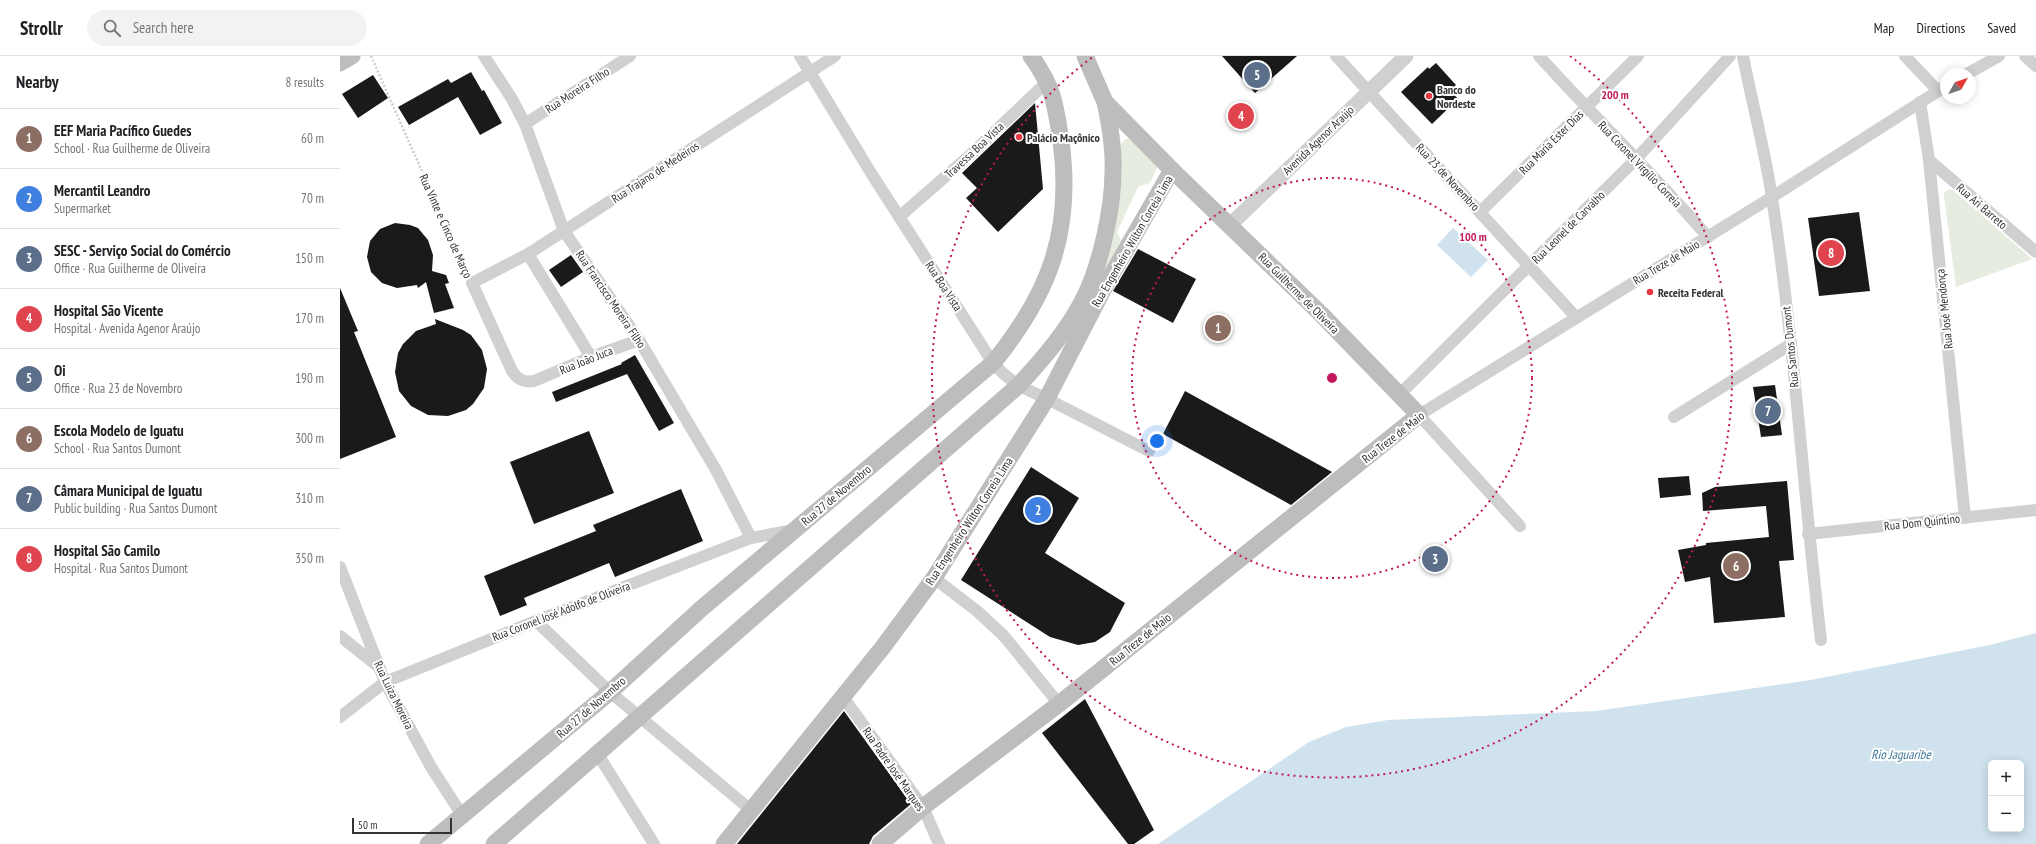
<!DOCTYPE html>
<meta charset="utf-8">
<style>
body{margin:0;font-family:"PT Sans Narrow",sans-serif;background:#f2f2f2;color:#202124}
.controls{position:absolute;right:12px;bottom:12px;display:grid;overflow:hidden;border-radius:6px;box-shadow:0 2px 10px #0003}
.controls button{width:36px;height:36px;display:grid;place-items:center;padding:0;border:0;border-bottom:1px solid #e0e0e0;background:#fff;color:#202124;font:20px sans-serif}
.compass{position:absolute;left:1600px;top:12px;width:36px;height:36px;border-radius:50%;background:#fff;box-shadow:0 2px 10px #0003;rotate:50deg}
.scale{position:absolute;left:12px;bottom:10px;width:100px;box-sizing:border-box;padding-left:4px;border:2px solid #333;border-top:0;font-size:11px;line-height:14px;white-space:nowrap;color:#333;-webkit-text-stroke:3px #fff;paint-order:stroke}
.you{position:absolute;left:817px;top:385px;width:14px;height:14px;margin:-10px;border:3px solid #fff;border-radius:50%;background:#1a73e8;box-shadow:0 0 0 6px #1a73e833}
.badge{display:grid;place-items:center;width:26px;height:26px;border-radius:50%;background:#d93025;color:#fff;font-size:13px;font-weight:700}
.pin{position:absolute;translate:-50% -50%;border:2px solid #fff;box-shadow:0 1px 4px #0006}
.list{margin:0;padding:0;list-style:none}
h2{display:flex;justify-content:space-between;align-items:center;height:52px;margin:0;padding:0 16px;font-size:17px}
h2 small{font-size:13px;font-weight:400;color:#757577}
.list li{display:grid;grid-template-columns:26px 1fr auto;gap:12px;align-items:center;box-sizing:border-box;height:60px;padding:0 16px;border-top:1px solid #e0e0e0}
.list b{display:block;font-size:15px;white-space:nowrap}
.list p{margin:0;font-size:13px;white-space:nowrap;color:#757577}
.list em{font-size:13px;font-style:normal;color:#757577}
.icon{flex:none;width:22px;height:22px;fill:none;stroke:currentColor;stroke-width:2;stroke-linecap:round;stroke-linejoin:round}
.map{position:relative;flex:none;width:1696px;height:788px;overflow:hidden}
header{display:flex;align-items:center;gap:24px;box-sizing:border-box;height:56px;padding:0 20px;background:#fff;border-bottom:1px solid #e0e0e0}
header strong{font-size:19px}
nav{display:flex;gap:22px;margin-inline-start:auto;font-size:14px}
.search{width:280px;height:36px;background:#f2f2f2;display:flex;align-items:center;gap:10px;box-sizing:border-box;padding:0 14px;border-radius:22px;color:#757577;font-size:15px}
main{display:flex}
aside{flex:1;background:#fff}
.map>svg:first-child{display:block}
</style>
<header>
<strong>Strollr</strong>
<div class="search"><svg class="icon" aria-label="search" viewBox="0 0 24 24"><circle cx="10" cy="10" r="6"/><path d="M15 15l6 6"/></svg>Search here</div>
<nav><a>Map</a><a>Directions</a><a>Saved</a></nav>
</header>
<main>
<aside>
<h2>Nearby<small>8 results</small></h2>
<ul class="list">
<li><span class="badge" style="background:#8d6e63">1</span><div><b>EEF Maria Pacífico Guedes</b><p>School · Rua Guilherme de Oliveira</p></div><em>60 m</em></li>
<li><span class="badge" style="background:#3f7fe0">2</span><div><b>Mercantil Leandro</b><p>Supermarket</p></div><em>70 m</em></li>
<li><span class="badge" style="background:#5c6f8a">3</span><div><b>SESC - Serviço Social do Comércio</b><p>Office · Rua Guilherme de Oliveira</p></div><em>150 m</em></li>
<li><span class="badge" style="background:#e0444e">4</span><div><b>Hospital São Vicente</b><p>Hospital · Avenida Agenor Araújo</p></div><em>170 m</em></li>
<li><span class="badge" style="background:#5c6f8a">5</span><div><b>Oi</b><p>Office · Rua 23 de Novembro</p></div><em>190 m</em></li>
<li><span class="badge" style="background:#8d6e63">6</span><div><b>Escola Modelo de Iguatu</b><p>School · Rua Santos Dumont</p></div><em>300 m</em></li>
<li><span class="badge" style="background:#5c6f8a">7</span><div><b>Câmara Municipal de Iguatu</b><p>Public building · Rua Santos Dumont</p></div><em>310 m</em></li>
<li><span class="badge" style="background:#e0444e">8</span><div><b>Hospital São Camilo</b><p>Hospital · Rua Santos Dumont</p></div><em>350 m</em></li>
</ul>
</aside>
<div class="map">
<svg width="1696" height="788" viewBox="0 0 1696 788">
<rect width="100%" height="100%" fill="#fff"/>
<g fill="#e6ecdf">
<path d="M786 83H790L818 109 810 127 798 131 777 176 781 184 749 249 780 128 781 88Z"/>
<path d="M1609 133 1613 134 1692 203 1616 231 1604 140V137Z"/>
</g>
<g fill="#cfe2ee" fill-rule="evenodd">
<path d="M1113 172 1148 204 1131 221 1097 189Z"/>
<path d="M1696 577V788H818L969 686 1006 671 1048 664 1256 655 1471 624 1650 589ZM1651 707H1681V773H1651Z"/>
</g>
<g fill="#1a1a1a">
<path d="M882 0H957L915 37Z"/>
<path d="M1096 7 1116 29 1110 34 1118 43 1092 68 1061 36 1088 11 1089 13Z"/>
<path d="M131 16 142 35 144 34 162 67 140 79 118 41 69 69 58 51 108 23 111 27Z"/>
<path d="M33 19 48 42 18 62 2 38Z"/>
<path d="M695 47 703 133 658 176 626 142 637 132 622 117Z"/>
<path d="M1519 156 1530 235 1479 240 1468 162Z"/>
<path d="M55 167 70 169 78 172 88 184 93 199 92 215 106 219 109 227 105 228 114 252 94 257 86 226 78 232 77 229 57 232 42 227 31 216 27 201 30 185 40 173Z"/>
<path d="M798 193 856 223 833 267 773 235Z"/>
<path d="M231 199 243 216 221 231 209 214Z"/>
<path d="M0 232 18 275 14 276 56 381 0 403Z"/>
<path d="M95 263 123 274 131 279 142 294 147 313 144 332 133 348 126 354 108 360 88 359 71 350 59 335 55 316 58 297 63 288 76 275 96 268Z"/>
<path d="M295 299 334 367 319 375 287 318 216 346 212 336 282 308 281 307Z"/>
<path d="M1435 329 1442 379 1421 381 1413 331Z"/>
<path d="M845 335 992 416 951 449 823 378Z"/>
<path d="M249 375 274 437 194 468 170 406Z"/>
<path d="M691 411 739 442 705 497 785 547 770 576 755 586 738 589 710 581 621 524Z"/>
<path d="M1349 420 1351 439 1320 442 1318 422Z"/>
<path d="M1447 425 1454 504 1439 505 1445 561 1374 567 1370 521 1345 526 1338 494 1366 489V487L1429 481 1426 450 1363 455 1362 437 1375 431Z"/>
<path d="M341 433 363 485 275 521 269 507 184 542 187 549 160 560 144 520 256 475 253 469Z"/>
<path d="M745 643 814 774 794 788H788L702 677Z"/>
<path d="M504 655 571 748 533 780 529 788H397Z"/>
</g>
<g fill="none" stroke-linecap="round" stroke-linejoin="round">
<path stroke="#cdcdcd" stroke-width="2.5" stroke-dasharray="2 2" stroke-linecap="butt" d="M31 0 127 217"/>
<g stroke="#d0d0d0" stroke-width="12">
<path d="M144 0 172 43 185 68 224 175 299 284 376 414 411 482"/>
<path d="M460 0 531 117 653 307C675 332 691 334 719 349 749 364 779 380 809 395"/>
<path d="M996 0 1236 261"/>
<path d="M1199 0C1254 61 1314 118 1368 181"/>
<path d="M1403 0C1412 47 1425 94 1432 142 1455 288 1463 437 1481 584"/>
<path d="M1565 0 1598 35"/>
<path d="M1685 0 1696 10"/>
<path d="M1627 18 1659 0"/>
<path d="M1580 46 1589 104 1625 462"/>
<path d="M185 68 290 0"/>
<path d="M1589 104 1696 196"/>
<path d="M1140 156 1298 0"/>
<path d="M559 161 629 100 708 25"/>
<path d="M188 198 251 301"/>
<path d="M299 284 251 301 194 325C183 327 178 323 172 315L132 227 188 198 495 0"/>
<path d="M1060 338 1296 103 1390 0"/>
<path d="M1334 361 1451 288"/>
<path d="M1180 470 1079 359 1432 141 1606 30"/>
<path d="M1468 478 1696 454"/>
<path d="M0 511 45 626 91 711 122 759"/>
<path d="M594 522 637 555 664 580 719 648"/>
<path d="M196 565 270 636 412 755"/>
<path d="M0 580 40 612"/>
<path d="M503 641 583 751 599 788"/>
<path d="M0 661 45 626 196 565 411 482 454 474"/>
<path d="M257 697 314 788"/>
</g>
<path stroke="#d0d0d0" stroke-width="15" d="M890 169 1066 0"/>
<g stroke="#bdbdbd" stroke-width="17">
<path d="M0 7 12 0"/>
<path d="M88 788 270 636 362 552 653 307C710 237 733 175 721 85 715 47 714 32 691 0"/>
<path d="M154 788 678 330C703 303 729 273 745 240 761 207 773 152 773 115 774 92 770 69 765 46"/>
<path d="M384 788 543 591 594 522 706 344 765 230 832 114"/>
<path d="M540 788 583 751 719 648 1079 359 981 258 832 114 765 46 745 0"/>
</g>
</g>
<g fill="none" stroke="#c2185b" stroke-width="2" stroke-dasharray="2 4">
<circle cx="992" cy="322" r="200"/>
<path d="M1230 0A400 400 0 1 1 754 0"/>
</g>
<g fill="#e63946" stroke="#fff" stroke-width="1.5">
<circle cx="1089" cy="40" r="4"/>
<circle cx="679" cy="81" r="4"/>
<circle cx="1310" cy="236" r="4"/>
</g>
<g text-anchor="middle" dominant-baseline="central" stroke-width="4" stroke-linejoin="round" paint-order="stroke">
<g font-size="12" font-weight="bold" fill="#333" stroke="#fff" text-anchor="start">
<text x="1097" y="33">Banco do<tspan x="1097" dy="14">Nordeste</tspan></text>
<text x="687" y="81">Palácio Maçônico</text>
<text x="1318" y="236">Receita Federal</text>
</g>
<g font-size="12" fill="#333" stroke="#fff">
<text transform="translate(237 34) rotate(-33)">Rua Moreira Filho</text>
<text transform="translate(978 84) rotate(-44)">Avenida Agenor Araújo</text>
<text transform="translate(1211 86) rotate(-45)">Rua Maria Ester Dias</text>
<text transform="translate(634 94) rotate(-43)">Travessa Boa Vista</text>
<text transform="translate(1300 108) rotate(46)">Rua Coronel Virgílio Correia</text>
<text transform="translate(315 116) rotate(-33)">Rua Trajano de Medeiros</text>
<text transform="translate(1108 121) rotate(47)">Rua 23 de Novembro</text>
<text transform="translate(1642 150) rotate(41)">Rua Ari Barreto</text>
<text transform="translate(106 170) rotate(66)">Rua Vinte e Cinco de Março</text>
<text transform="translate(1228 171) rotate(-45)">Rua Leonel de Carvalho</text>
<text transform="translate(792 185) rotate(-60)">Rua Engenheiro Wilton Correia Lima</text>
<text transform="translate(1326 206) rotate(-31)">Rua Treze de Maio</text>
<text transform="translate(604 230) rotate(57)">Rua Boa Vista</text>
<text transform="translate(959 237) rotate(45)">Rua Guilherme de Oliveira</text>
<text transform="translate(271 243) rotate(56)">Rua Francisco Moreira Filho</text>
<text transform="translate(1604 253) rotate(-96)">Rua José Mendonça</text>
<text transform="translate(1450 291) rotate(-96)">Rua Santos Dumont</text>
<text transform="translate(246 304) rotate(-22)">Rua João Juca</text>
<text transform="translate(1053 381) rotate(-38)">Rua Treze de Maio</text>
<text transform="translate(496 439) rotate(-40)">Rua 27 de Novembro</text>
<text transform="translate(629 465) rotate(-57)">Rua Engenheiro Wilton Correia Lima</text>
<text transform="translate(1582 466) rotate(-6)">Rua Dom Quintino</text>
<text transform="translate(221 555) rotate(-21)">Rua Coronel José Adolfo de Oliveira</text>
<text transform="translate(800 583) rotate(-39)">Rua Treze de Maio</text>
<text transform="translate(54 639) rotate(64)">Rua Luiza Moreira</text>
<text transform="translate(251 651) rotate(-41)">Rua 27 de Novembro</text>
<text transform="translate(554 713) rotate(55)">Rua Padre José Marques</text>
</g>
<g font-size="13" font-style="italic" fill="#3f7597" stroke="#fff">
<text x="1561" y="698">Rio Jaguaribe</text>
</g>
</g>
<circle cx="992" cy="322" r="6" fill="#c2185b" stroke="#fff" stroke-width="2"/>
<g font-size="12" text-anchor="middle" font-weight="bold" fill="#c2185b" stroke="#fff" stroke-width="4" stroke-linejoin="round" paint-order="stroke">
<text x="1275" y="43">200 m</text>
<text x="1133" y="185">100 m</text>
</g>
</svg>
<div class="controls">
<button>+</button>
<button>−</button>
</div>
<svg class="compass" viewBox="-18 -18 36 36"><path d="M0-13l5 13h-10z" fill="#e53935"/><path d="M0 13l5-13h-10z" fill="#757577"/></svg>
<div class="scale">50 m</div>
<div class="you"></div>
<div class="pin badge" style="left:878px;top:272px;background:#8d6e63">1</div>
<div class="pin badge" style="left:698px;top:454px;background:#3f7fe0">2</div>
<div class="pin badge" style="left:1095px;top:503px;background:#5c6f8a">3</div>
<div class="pin badge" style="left:901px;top:60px;background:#e0444e">4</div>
<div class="pin badge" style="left:917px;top:19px;background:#5c6f8a">5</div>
<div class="pin badge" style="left:1396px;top:510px;background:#8d6e63">6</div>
<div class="pin badge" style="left:1428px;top:355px;background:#5c6f8a">7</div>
<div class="pin badge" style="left:1491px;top:197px;background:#e0444e">8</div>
</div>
</main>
